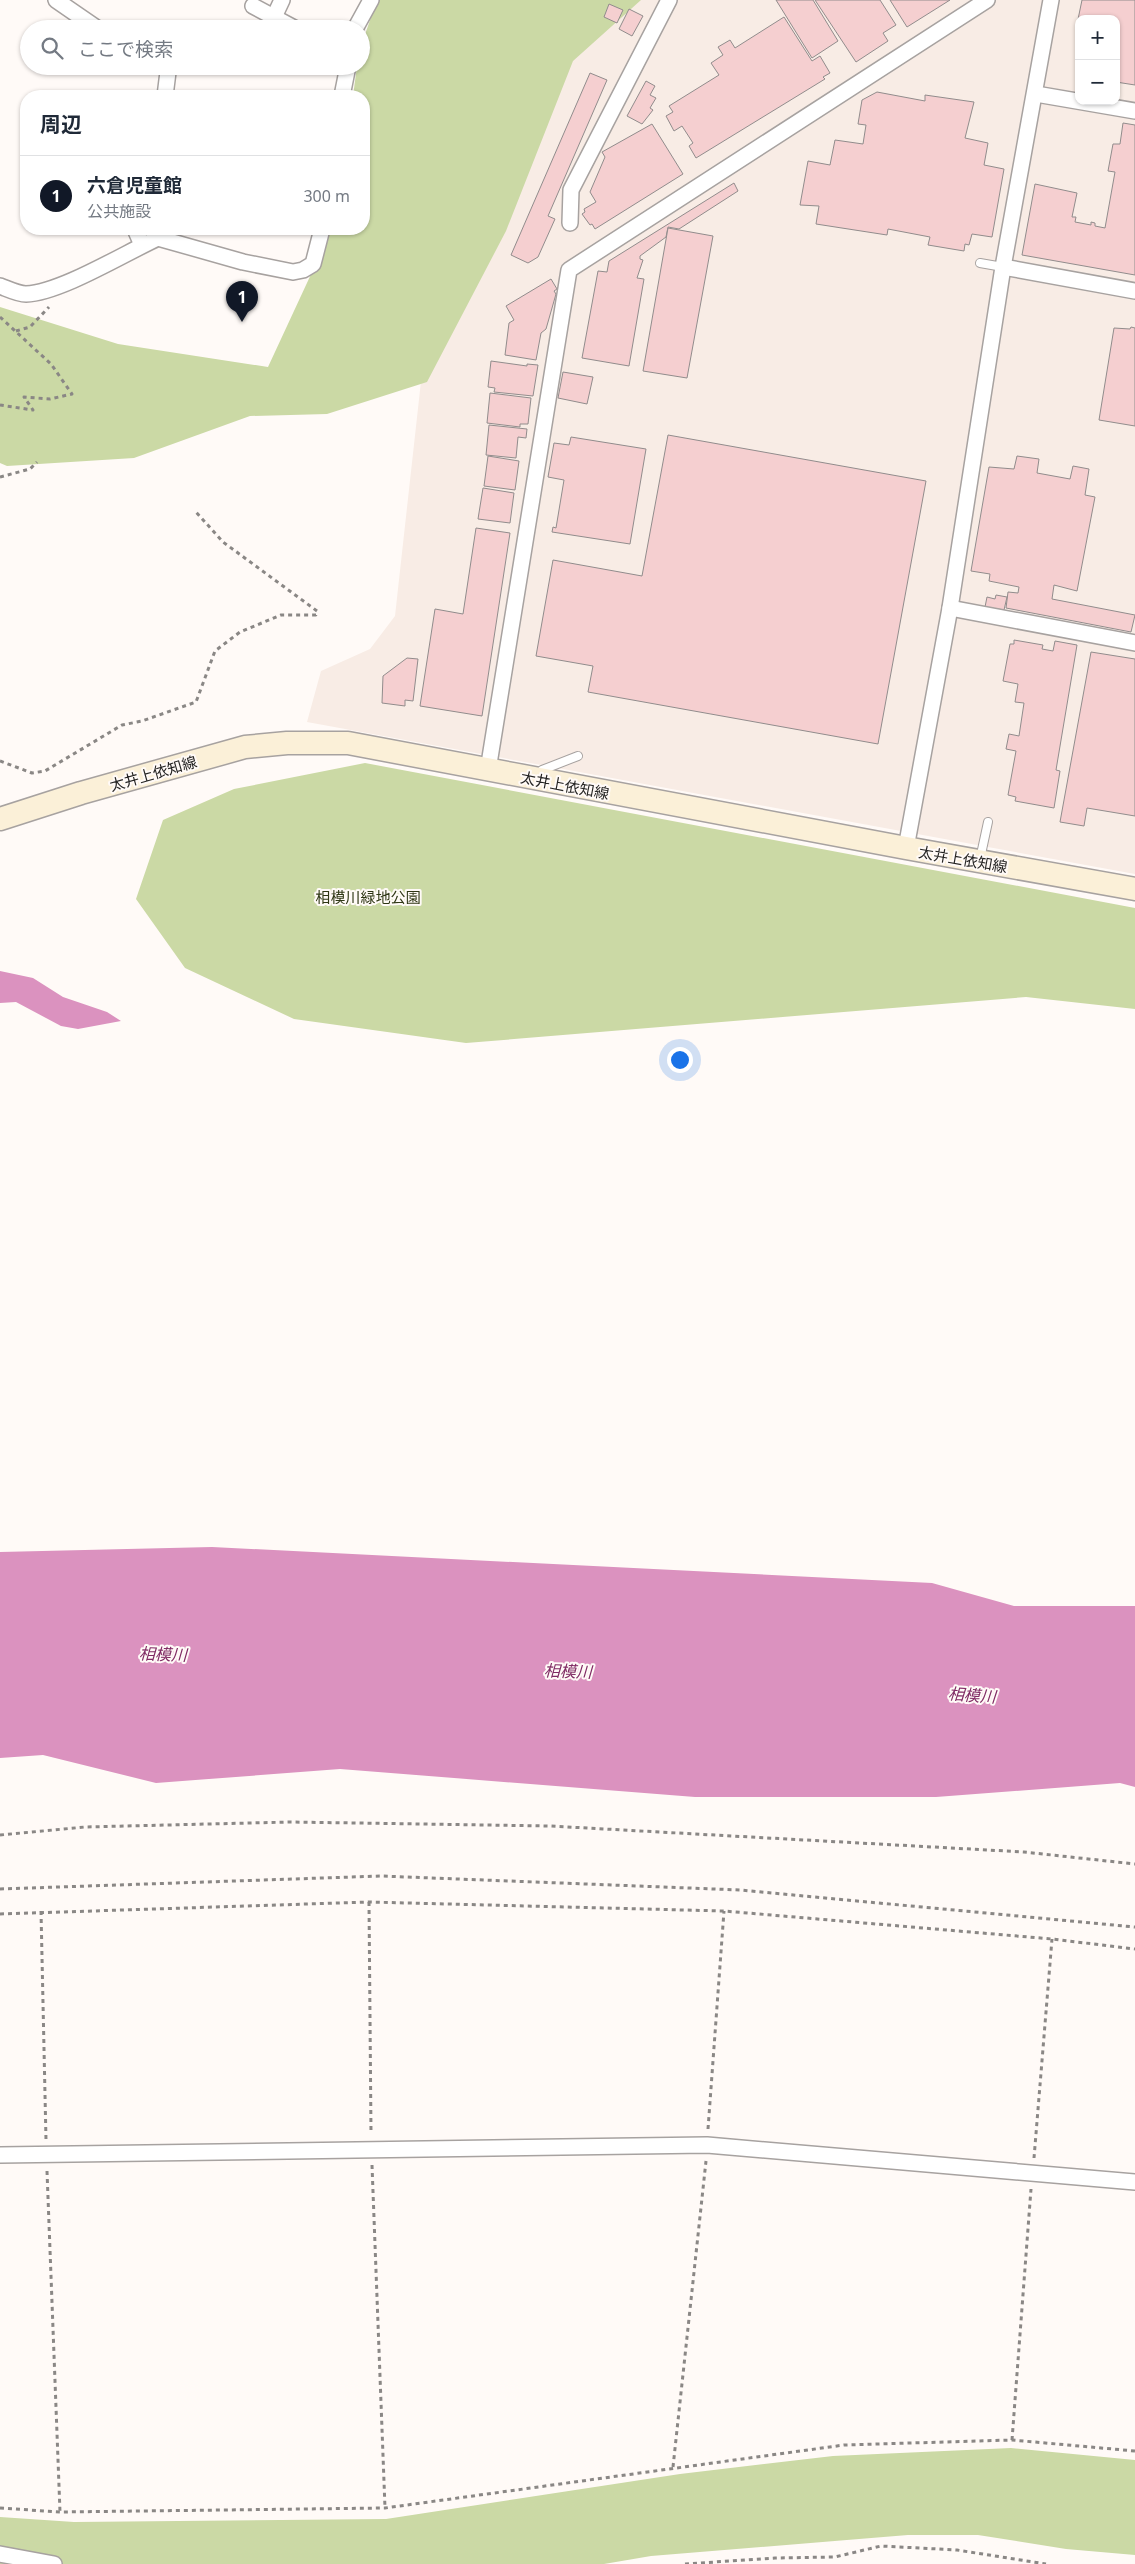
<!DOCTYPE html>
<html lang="ja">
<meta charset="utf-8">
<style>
body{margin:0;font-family:"Noto Sans","Noto Sans JP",sans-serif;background:#f6f6f7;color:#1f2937}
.controls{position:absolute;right:15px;top:15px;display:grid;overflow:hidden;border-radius:10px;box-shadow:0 1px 4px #0004}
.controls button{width:45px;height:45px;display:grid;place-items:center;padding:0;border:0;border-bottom:1px solid #e0e1e3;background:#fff;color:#1f2937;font:25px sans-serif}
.you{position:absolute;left:679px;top:1059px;width:18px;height:18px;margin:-12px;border:4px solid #fff;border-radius:50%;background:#1a73e8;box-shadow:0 0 0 8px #1a73e833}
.badge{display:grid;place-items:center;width:32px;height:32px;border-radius:50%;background:#111827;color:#fff;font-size:16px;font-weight:700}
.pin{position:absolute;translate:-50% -41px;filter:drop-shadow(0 1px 2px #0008)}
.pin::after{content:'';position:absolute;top:26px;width:18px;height:15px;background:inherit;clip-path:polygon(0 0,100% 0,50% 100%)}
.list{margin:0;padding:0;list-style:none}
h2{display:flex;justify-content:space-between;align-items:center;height:65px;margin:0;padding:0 20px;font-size:21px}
h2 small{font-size:16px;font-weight:400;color:#747a83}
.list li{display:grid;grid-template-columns:32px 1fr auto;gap:15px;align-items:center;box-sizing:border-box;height:80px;padding:0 20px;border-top:1px solid #e0e1e3}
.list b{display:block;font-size:19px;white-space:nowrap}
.list p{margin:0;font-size:16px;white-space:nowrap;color:#747a83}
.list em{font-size:16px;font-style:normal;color:#747a83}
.icon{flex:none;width:28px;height:28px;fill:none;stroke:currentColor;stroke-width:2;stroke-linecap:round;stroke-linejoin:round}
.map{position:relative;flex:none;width:1135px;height:2564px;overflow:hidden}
.search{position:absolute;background:#fff;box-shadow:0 1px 4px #0004;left:20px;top:20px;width:350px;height:55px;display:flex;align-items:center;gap:12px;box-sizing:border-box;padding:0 18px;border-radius:28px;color:#747a83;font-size:19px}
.panel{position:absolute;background:#fff;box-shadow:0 1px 4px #0004;left:20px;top:90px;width:350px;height:145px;border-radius:20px}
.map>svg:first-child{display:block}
</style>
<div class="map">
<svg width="1135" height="2564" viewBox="0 0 1135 2564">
<rect width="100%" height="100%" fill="#fffaf7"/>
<path fill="#f8ece5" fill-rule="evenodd" d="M580 0H1135V874L307 722 321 671 370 649 395 616 426 336ZM1079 19H1116V101H1079Z"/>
<g fill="#cbd9a5">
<path d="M377 0H641L573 61 506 231 427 382 327 414 250 416 134 458 7 466 0 463V307L118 344 268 367 332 229H364V96H353L357 66H361V46Z"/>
<path d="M365 763 1135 908V1009L1026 997 466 1043 294 1019 185 968 136 899 163 820 234 789Z"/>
<path d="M1011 2448 1135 2460V2555L1066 2549 978 2535H908L651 2556 604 2564H0V2517L74 2522 386 2519 680 2474 833 2456Z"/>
</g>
<g fill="#db92bf">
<path d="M0 971 33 978 63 997 107 1012 121 1021 78 1029 61 1026 16 1002 0 1003Z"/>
<path d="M212 1547 932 1583 1014 1606H1135V1787L1120 1783 936 1797H695L340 1769 156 1783 43 1755 0 1758V1552Z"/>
</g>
<g fill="#f5cfd0" stroke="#918c8c">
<path d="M776 0H813L838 41 812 58Z"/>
<path d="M815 0H880L896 25 883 33 888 41 856 62Z"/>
<path d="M890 0H950L907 27Z"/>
<path d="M1082 0H1135V85L1116 82V19H1079V29H1076Z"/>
<path d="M609 4 623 10 617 23 604 17Z"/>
<path d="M629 9 643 16 632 36 619 29Z"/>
<path d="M784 17 812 61 820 56 830 73 823 77 825 79 696 158 689 146 693 143 682 126 674 131 666 116 673 112 669 106 719 75 711 63 723 55 718 47 730 40 735 48Z"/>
<path d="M590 73 607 80 548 216 555 219 538 257 528 263 511 255Z"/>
<path d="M646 81 655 86 650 95 656 98 650 108 653 110 642 124 627 116Z"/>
<path d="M877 92 925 101V95L974 102 965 138 988 143 984 165 1004 169 992 237 972 234 969 245 965 244 964 251 928 245 930 237 888 229 887 235 816 224 819 206 800 205 808 161 830 165 835 140 863 144 866 125 858 124 862 100Z"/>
<path d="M1123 123 1135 125V275L1022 255 1035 184 1077 193 1072 217H1076L1075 222 1091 225V222L1095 223V226L1105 228 1115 172 1108 171 1113 144H1120Z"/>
<path d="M652 124 683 174 595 229 592 224 590 225 582 214 585 212 584 209 596 202 590 192 605 157 602 152Z"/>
<path d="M734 183 738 191 679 229 668 227 666 237 640 256V259L643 260 637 278 644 279 629 366 582 358 598 271 607 272 609 261Z"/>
<path d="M668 228 713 236 687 378 643 371Z"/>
<path d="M551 279 557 289 554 291 556 294 546 329 541 333 536 360 505 355 509 323 514 320 506 306Z"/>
<path d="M1131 327 1135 328V426L1099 420 1114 328 1130 329Z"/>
<path d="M491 361 527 366V364L538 365 533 396 494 392 495 388 488 387Z"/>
<path d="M563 372 593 377 587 404 558 398Z"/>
<path d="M490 393 531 398 528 424H520V427L487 423Z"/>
<path d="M489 425 527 429 526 438 518 437 516 458 486 455Z"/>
<path d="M668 435 926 481 878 744 588 692 593 666 536 656 553 560 642 576Z"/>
<path d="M571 437 646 449 630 544 552 532 553 527 556 528 564 480 548 477 554 443 569 445Z"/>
<path d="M488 456 519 461 515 490 484 486Z"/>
<path d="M1017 456 1039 459 1037 473 1070 479 1073 466 1089 469 1085 495 1095 497 1077 591 1054 585 1052 599 1135 615 1131 632 1006 608 1008 592 1018 593 1019 587 989 581 990 574 971 571 989 467 1014 469Z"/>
<path d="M483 488 514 493 510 523 478 519Z"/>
<path d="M476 528 510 533 482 716 420 706 435 609 463 614Z"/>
<path d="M996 595 1007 597 1004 610 985 607 987 597 995 599Z"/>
<path d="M1014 640 1043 645 1042 649 1053 651 1055 641 1077 645 1056 770 1060 771 1054 808 1015 801 1016 797 1008 795 1016 751 1006 749 1009 734 1019 736 1024 703 1015 702 1018 684 1003 681 1010 644H1014Z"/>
<path d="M1091 652 1135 659V816L1087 808 1084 826 1060 822Z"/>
<path d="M407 658 418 659 413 701 405 700V706L382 703 383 676Z"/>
</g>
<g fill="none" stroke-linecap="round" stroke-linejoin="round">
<g stroke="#a7a2a0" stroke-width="10">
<g id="lane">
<path d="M980 263 1003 267"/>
<path d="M539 774 542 770 578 756"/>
<path d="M980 859 988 822"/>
</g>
</g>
<g stroke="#a7a2a0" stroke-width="18">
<g id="street">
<path d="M56 0 98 29"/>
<path d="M253 6 296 29"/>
<path d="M274 17 282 0"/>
<path d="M355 29 371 0"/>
<path d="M1036 94 1135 111"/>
<path d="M165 96 168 72"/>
<path d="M342 96 348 66"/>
<path d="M570 223 571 190 669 0"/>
<path d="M135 229 142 245"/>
<path d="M1003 267 1135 291"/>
<path d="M0 286C8 289 18 294 26 294 60 293 125 253 158 238L243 262 293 272 303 270 313 264 322 229"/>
<path d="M950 608 1135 643"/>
<path d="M488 770 569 270 987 0"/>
<path d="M906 848 950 608 1003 267 1051 0"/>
<path d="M0 2155 707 2145 1135 2182"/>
<path d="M0 2554 54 2564"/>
</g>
</g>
<g stroke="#a7a2a0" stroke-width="25">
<path id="secondary" d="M0 819 81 793 245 747 287 743H348L906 848 1135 889"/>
</g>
<g stroke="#8a8785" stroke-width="3" stroke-dasharray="4 4" stroke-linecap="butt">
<path d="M0 317 51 364 72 394 50 399 24 397 33 410 0 405"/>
<path d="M16 331 30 327 49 307"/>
<path d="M0 477 30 469 37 462"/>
<path d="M0 761 32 773 45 771 122 725 142 721 196 702 215 651 240 632 281 615H316L317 611 223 542 196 512"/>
<path d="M0 1835 85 1827 291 1822 550 1826 1024 1852 1135 1864"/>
<path d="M0 1889 381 1876 740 1890 1135 1927"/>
<path d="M369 1902 371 2133"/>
<path d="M41 1911 46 2140"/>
<path d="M0 1914 369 1902 724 1911 1052 1939 1135 1949"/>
<path d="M708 2129 724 1911"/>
<path d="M1034 2158 1052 1939"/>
<path d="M372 2165 385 2508"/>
<path d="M47 2171 60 2512"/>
<path d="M1012 2440 1031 2189"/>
<path d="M673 2467 706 2161"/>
<path d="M0 2508 60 2512 385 2508 844 2445 1012 2440 1135 2451"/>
<path d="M685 2564 775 2558 835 2557 881 2546 957 2550 1046 2564"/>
</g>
<use href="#lane" stroke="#fff" stroke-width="8"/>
<use href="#street" stroke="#fff" stroke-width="15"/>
<use href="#secondary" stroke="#fbf0d8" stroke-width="22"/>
</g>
<g text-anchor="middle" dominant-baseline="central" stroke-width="4" stroke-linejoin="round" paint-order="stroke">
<g font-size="15" fill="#252423" stroke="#fffaf7">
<text transform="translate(153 773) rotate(-16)">太井上依知線</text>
<text transform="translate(565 785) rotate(11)">太井上依知線</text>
<text transform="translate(963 859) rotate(10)">太井上依知線</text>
</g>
<g font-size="15" fill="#2f3715" stroke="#fffaf7">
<text x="368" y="897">相模川緑地公園</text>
</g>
<g font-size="16" font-style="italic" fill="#802b64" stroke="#fffaf7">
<text transform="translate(163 1654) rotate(2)">相模川</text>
<text transform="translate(568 1671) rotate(2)">相模川</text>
<text transform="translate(972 1695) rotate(4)">相模川</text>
</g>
</g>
</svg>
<div class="controls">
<button>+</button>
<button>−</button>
</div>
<div class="you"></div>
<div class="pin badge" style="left:242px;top:322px">1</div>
<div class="search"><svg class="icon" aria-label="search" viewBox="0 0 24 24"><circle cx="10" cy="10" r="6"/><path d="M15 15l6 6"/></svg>ここで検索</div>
<section class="panel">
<h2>周辺<small></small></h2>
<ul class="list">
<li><span class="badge">1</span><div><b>六倉児童館</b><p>公共施設</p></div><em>300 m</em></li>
</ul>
</section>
</div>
